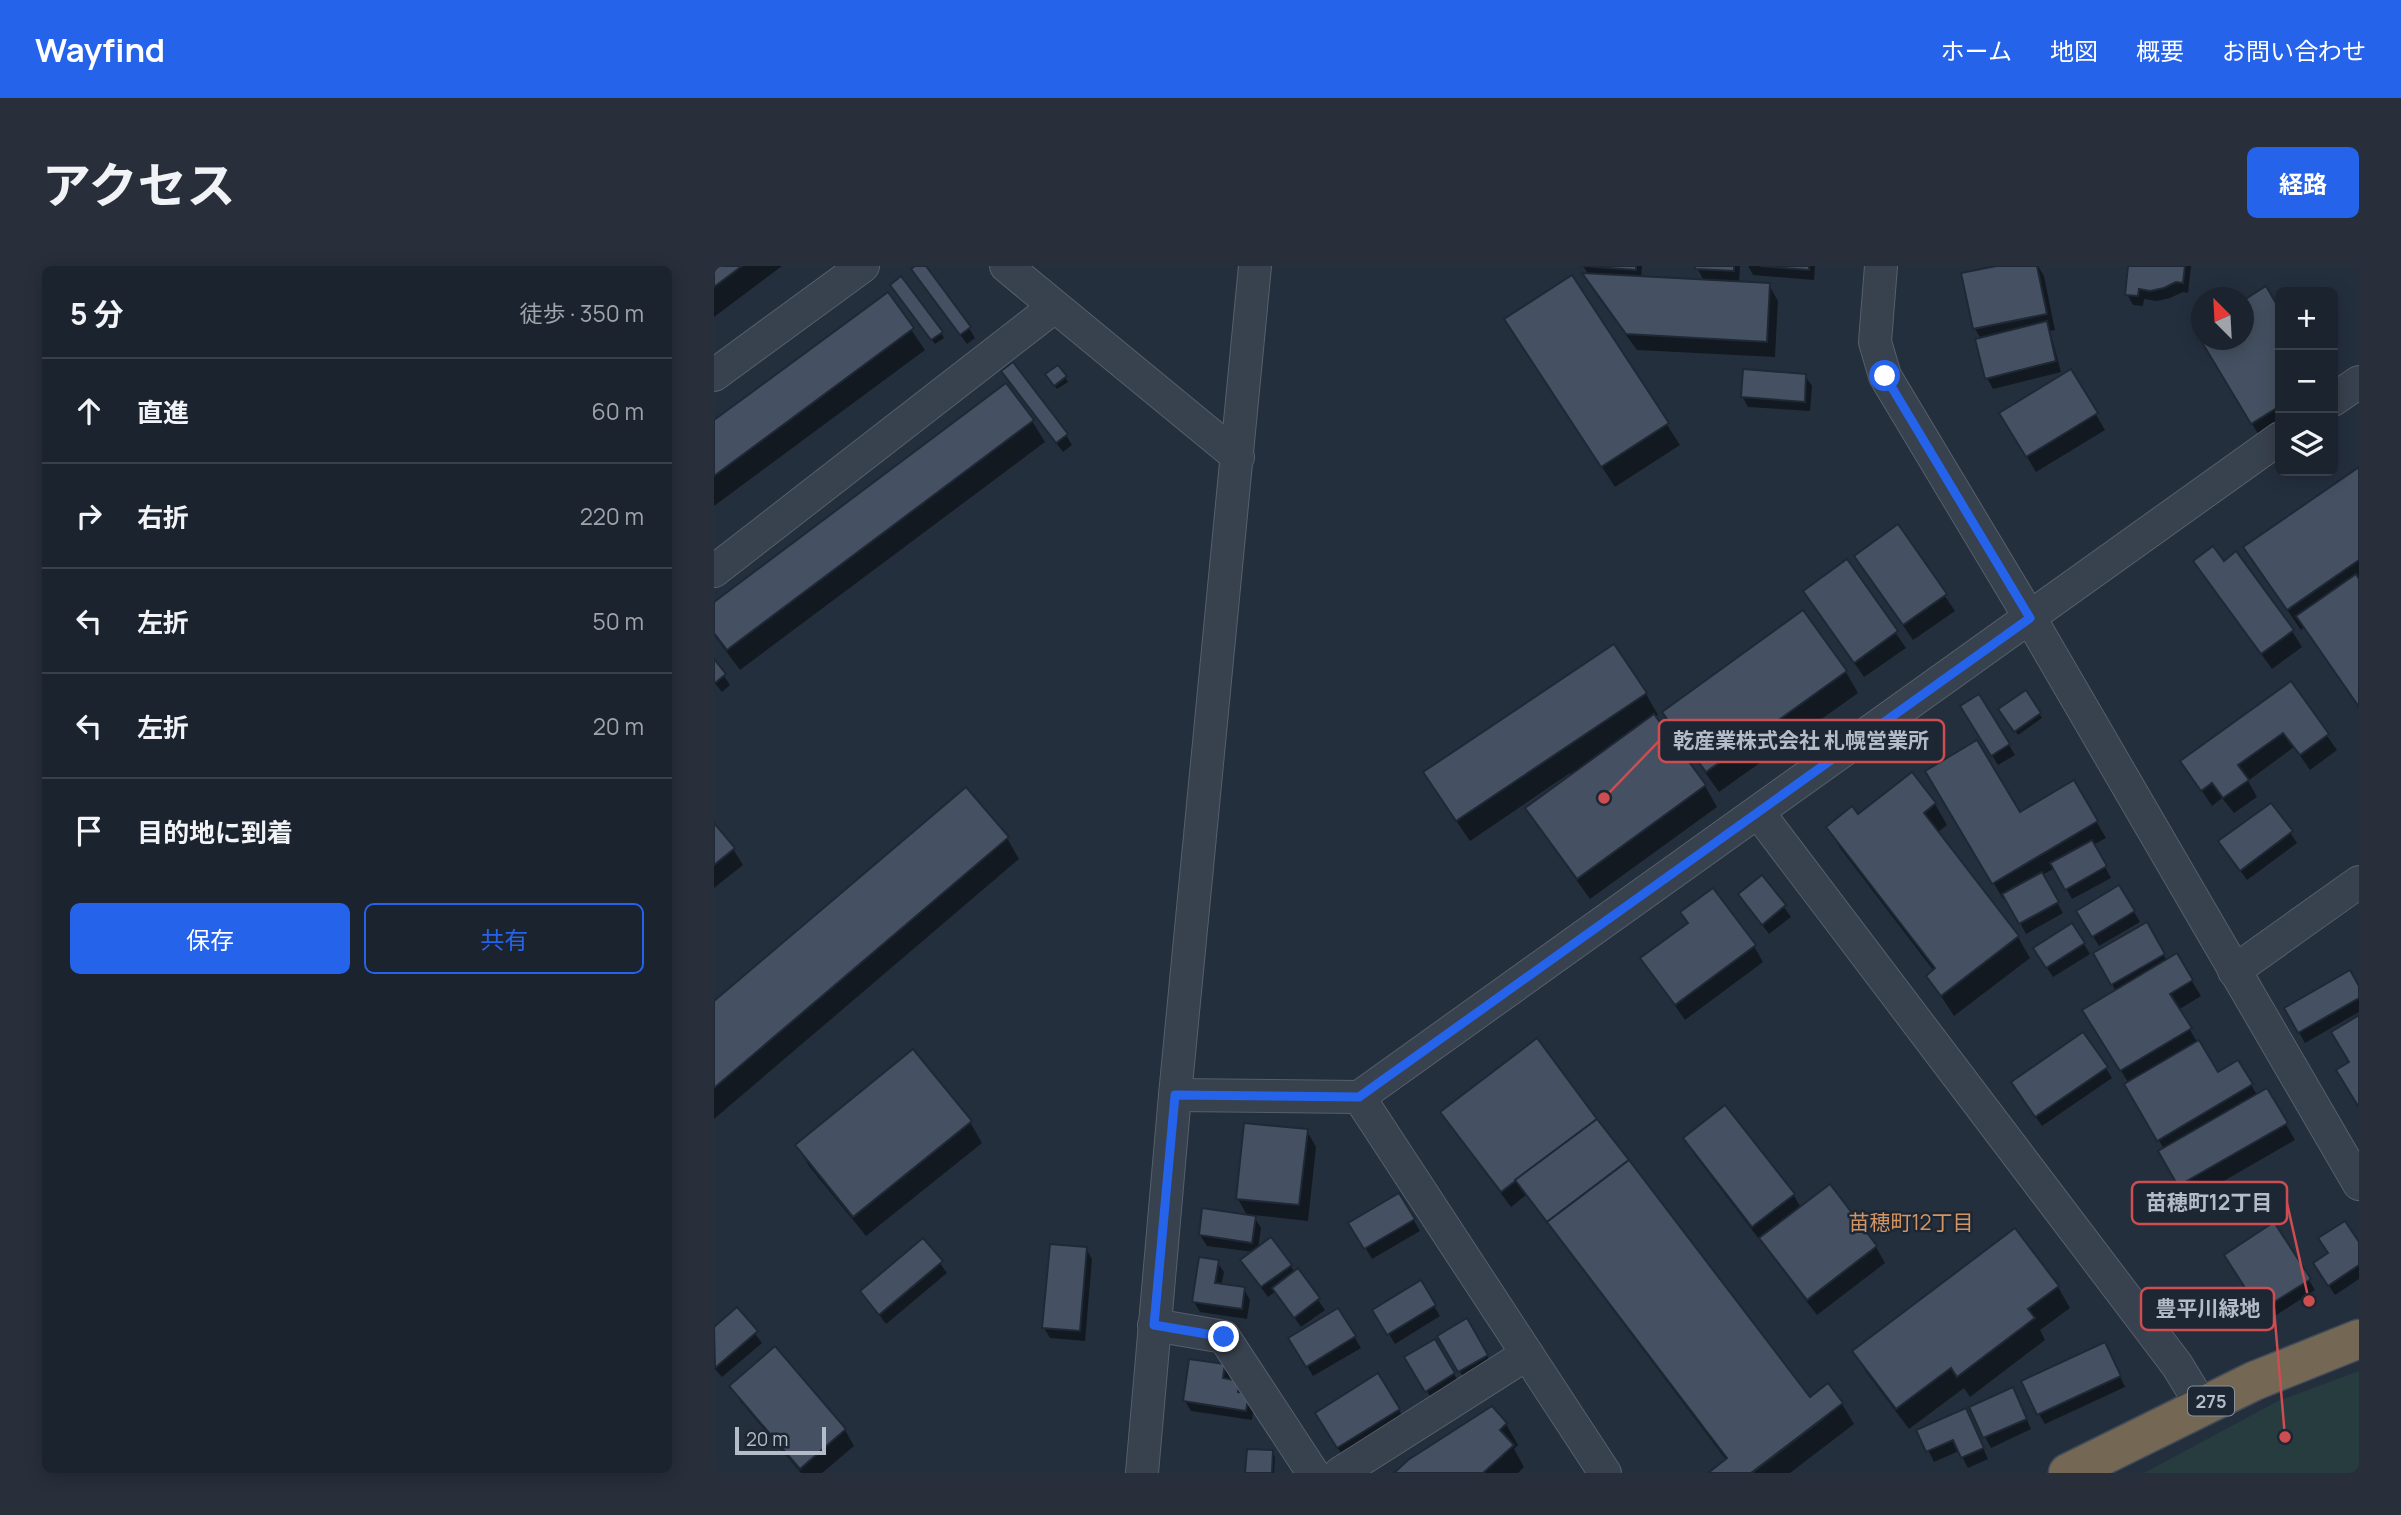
<!DOCTYPE html>
<html lang="ja">
<meta charset="utf-8">
<style>
body{margin:0;font-family:Manrope,"Noto Sans JP",sans-serif;background:#282f3a;color:#f1f3f6}
.controls{position:absolute;right:21px;top:21px;display:grid;overflow:hidden;border-radius:10px;box-shadow:0 4px 18px #0003}
.controls button{width:63px;height:63px;display:grid;place-items:center;padding:0;border:0;border-bottom:2px solid #39404a;background:#1b232e;color:#f1f3f6;font:35px sans-serif}
.compass{position:absolute;left:1477px;top:21px;width:63px;height:63px;border-radius:50%;background:#1b232e;box-shadow:0 4px 18px #0003;rotate:336deg}
.scale{position:absolute;left:21px;bottom:18px;width:91px;box-sizing:border-box;padding-left:7px;border:4px solid #b4bcc9;border-top:0;font-size:19px;line-height:24px;white-space:nowrap;color:#b4bcc9;-webkit-text-stroke:5px #1d2633;paint-order:stroke}
.stop{position:absolute;width:21px;height:21px;margin:-16px;border:5px solid #2563eb;border-radius:50%;background:#fff}
.stop.end{background:#2563eb;border-color:#fff;box-shadow:0 2px 7px #0008}
.list{margin:0;padding:0;list-style:none}
h2{display:flex;justify-content:space-between;align-items:center;height:91px;margin:0;padding:0 28px;font-size:30px}
h2 small{font-size:23px;font-weight:400;color:#a0a4aa}
.list li{display:grid;grid-template-columns:46px 1fr auto;gap:21px;align-items:center;box-sizing:border-box;height:105px;padding:0 28px;border-top:2px solid #39404a}
.list b{display:block;font-size:26px;white-space:nowrap}
.list em{font-size:23px;font-style:normal;color:#a0a4aa}
.actions{display:flex;gap:14px;padding:21px 28px}
.actions a{flex:1;padding:16px 0;border:2px solid #2563eb;border-radius:10px;text-align:center;font-size:24px;color:#2563eb}
.actions .main{background:#2563eb;color:#fff}
.icon{flex:none;width:38px;height:38px;fill:none;stroke:currentColor;stroke-width:2;stroke-linecap:round;stroke-linejoin:round}
.map{position:relative;flex:none;width:1645px;height:1207px;overflow:hidden;border-radius:10px}
header{display:flex;align-items:center;gap:42px;box-sizing:border-box;height:98px;padding:0 35px;background:#2563eb;color:#fff}
header strong{font-size:33px}
nav{display:flex;gap:38px;margin-inline-start:auto;font-size:24px}
.intro{display:flex;align-items:center;justify-content:space-between;box-sizing:border-box;height:168px;padding:0 42px}
h1{margin:0;font-size:49px}
.button{padding:18px 32px;border-radius:10px;background:#2563eb;color:#fff;font-size:24px;font-weight:700}
main{display:flex;gap:42px;padding:0 42px}
aside{flex:1;background:#1b232e;border-radius:10px;box-shadow:0 4px 18px #0003}
.map>svg:first-child{display:block}
</style>
<header>
<strong>Wayfind</strong>
<nav><a>ホーム</a><a>地図</a><a>概要</a><a>お問い合わせ</a></nav>
</header>
<div class="intro"><h1>アクセス</h1><a class="button">経路</a></div>
<main>
<aside>
<h2>5 分<small>徒歩 · 350 m</small></h2>
<ul class="list">
<li><svg class="icon" aria-label="ahead" viewBox="0 0 24 24"><path d="M12 20V5M6 11l6-6 6 6"/></svg><div><b>直進</b></div><em>60 m</em></li>
<li><svg class="icon" aria-label="right" viewBox="0 0 24 24"><path d="M7 20v-9h11M14 6l5 5-5 5"/></svg><div><b>右折</b></div><em>220 m</em></li>
<li><svg class="icon" aria-label="left" viewBox="0 0 24 24"><path d="M17 20v-9H6M10 6l-5 5 5 5"/></svg><div><b>左折</b></div><em>50 m</em></li>
<li><svg class="icon" aria-label="left" viewBox="0 0 24 24"><path d="M17 20v-9H6M10 6l-5 5 5 5"/></svg><div><b>左折</b></div><em>20 m</em></li>
<li><svg class="icon" aria-label="arrive" viewBox="0 0 24 24"><path d="M6 21V4h12l-3 4 3 4H6"/></svg><div><b>目的地に到着</b></div></li>
</ul>
<div class="actions"><a class="main">保存</a><a>共有</a></div>
</aside>
<div class="map">
<svg width="1645" height="1207" viewBox="0 0 1645 1207">
<rect width="100%" height="100%" fill="#242f3e"/>
<path fill="#263c3f" d="M1645 1105V1207H1430L1564 1135Z"/>
<g fill="#0007">
<path d="M0 0H68L0 51Z"/>
<path d="M204 0H210L255 62 261 72 253 78 206 14Z"/>
<path d="M869 0H928L927 12 990 15 982 0H1026L1025 17 1055 19 1064 35 1061 91 923 84 879 24 871 9H875Z"/>
<path d="M1034 0H1101L1100 14 1039 9Z"/>
<path d="M1291 0H1324L1330 10 1341 64 1336 65 1347 106 1279 123 1273 112 1267 73 1261 63Z"/>
<path d="M1416 0H1477L1474 27 1469 26 1456 32 1443 35 1430 33 1429 40 1419 39 1413 28Z"/>
<path d="M858 11 966 179 901 221 805 74Z"/>
<path d="M1552 22 1566 47V161L1547 173 1488 74H1530V36Z"/>
<path d="M181 24 227 67 230 72 221 78Z"/>
<path d="M173 28 211 84 0 240V156Z"/>
<path d="M1356 105 1391 164 1322 206 1287 147Z"/>
<path d="M1091 110 1098 120 1096 145 1034 141 1028 130Z"/>
<path d="M351 111 354 116 343 123 336 113Z"/>
<path d="M296 115 352 169 358 179 349 186Z"/>
<path d="M318 155 331 176 26 404 0 369V338Z"/>
<path d="M1645 203V442L1590 361 1587 364 1544 302Z"/>
<path d="M1184 261 1241 345 1199 374 1152 306Z"/>
<path d="M1481 295 1509 297 1578 365 1588 381 1558 403Z"/>
<path d="M1133 296 1192 382 1150 411 1091 326Z"/>
<path d="M0 395 16 419 8 426 0 416Z"/>
<path d="M1132 406 1144 427 1005 526 963 467 950 446Z"/>
<path d="M1576 417 1623 484 1596 504 1580 481 1534 515 1543 531 1520 547 1508 532 1498 540 1468 495Z"/>
<path d="M1311 426 1328 452 1304 469 1287 443Z"/>
<path d="M932 428 944 449 940 451 991 520 1003 541 876 633 826 563 814 542 858 510 856 507 756 575 723 527Z"/>
<path d="M1265 430 1301 489 1284 499 1248 440Z"/>
<path d="M1214 505 1306 548 1360 517 1392 572 1379 579 1397 612 1358 633 1341 602 1328 609 1349 647 1312 668 1292 631 1289 633Z"/>
<path d="M1198 508 1221 538 1233 559 1223 567 1304 671 1316 692 1240 750 1214 710 1220 705 1126 582 1114 561 1143 550Z"/>
<path d="M1557 539 1583 577 1533 614 1513 586Z"/>
<path d="M0 559 19 583 29 599 0 622Z"/>
<path d="M293 572 305 593 0 853V737Z"/>
<path d="M1048 611 1077 651 1055 668 1026 629Z"/>
<path d="M1405 621 1426 656 1385 680 1364 646Z"/>
<path d="M1432 658 1453 695 1462 689 1487 730 1464 744 1503 809 1524 796 1543 829 1552 824 1581 874 1475 935 1446 886 1450 883 1413 819 1415 818 1371 744 1402 725 1381 688Z"/>
<path d="M1358 659 1376 688 1339 711 1327 693Z"/>
<path d="M1040 680 1049 696 971 754 928 693Z"/>
<path d="M1645 724V746L1591 777 1572 743Z"/>
<path d="M1392 802 1398 812 1328 860 1305 827Z"/>
<path d="M728 846 1096 1134 1128 1138 1140 1158 1076 1207H1039L1110 1153V1149L1034 1207H996L1013 1195 812 929 797 941 738 862Z"/>
<path d="M256 856 268 877 152 970 95 900 83 879Z"/>
<path d="M593 865 602 881 594 955 539 949 547 962 544 984 576 999 581 1007 584 1005 611 1044 587 1061 562 1025 554 1031 535 1005 540 986 493 980 486 969 534 951 524 933Z"/>
<path d="M971 872 1079 928 1087 942 1116 920 1162 981 1171 997 1103 1049 980 888Z"/>
<path d="M685 929 706 965 658 993 637 957Z"/>
<path d="M209 974 233 1007 172 1058 148 1025Z"/>
<path d="M1645 979V1013L1621 1029 1607 1008Z"/>
<path d="M372 983 378 993 371 1075 336 1072 330 1062Z"/>
<path d="M503 996 510 1006 507 1020 530 1023 536 1034 533 1053 486 1046 480 1036Z"/>
<path d="M1518 1000 1595 1014 1601 1024 1553 1055Z"/>
<path d="M706 1017 726 1050 681 1078 661 1045Z"/>
<path d="M1344 1021 1356 1042 1326 1064 1331 1074 1256 1131 1250 1122 1195 1163 1152 1106 1140 1085Z"/>
<path d="M23 1044 48 1077 8 1111 0 1102V1063Z"/>
<path d="M624 1044 647 1082 599 1110 577 1073Z"/>
<path d="M752 1054 779 1100 752 1116 725 1070Z"/>
<path d="M720 1075 746 1118 719 1135 692 1092Z"/>
<path d="M61 1083 131 1164 140 1180 108 1207H87L27 1136 17 1120Z"/>
<path d="M1396 1089 1411 1121 1331 1158 1325 1148Z"/>
<path d="M510 1099 516 1110 515 1115 524 1117 540 1139 538 1154 477 1145 471 1135Z"/>
<path d="M664 1110 691 1154 630 1192 609 1158Z"/>
<path d="M1304 1134 1317 1163 1277 1182 1271 1171Z"/>
<path d="M1257 1154 1274 1193 1254 1202 1245 1185 1220 1196 1205 1165Z"/>
<path d="M792 1158 804 1179 800 1183 810 1201 804 1207H682Z"/>
<path d="M558 1186 561 1191 560 1207H533Z"/>
</g>
<g fill="#455162" stroke="#1f2835" stroke-width="2">
<path d="M0 0H28L0 21Z"/>
<path d="M201 0H212L257 61 246 69 197 3Z"/>
<path d="M868 0H922V4Z"/>
<path d="M981 0H1020V5L981 3Z"/>
<path d="M1046 0H1095V4Z"/>
<path d="M1282 0H1323L1333 48 1259 63 1247 7Z"/>
<path d="M1414 0H1471L1469 17 1462 16 1450 22 1436 25 1425 23 1424 30 1411 29Z"/>
<path d="M868 7 1056 17 1053 76 912 68Z"/>
<path d="M858 9 955 157 887 201 790 53Z"/>
<path d="M187 10 229 66 217 74 176 19Z"/>
<path d="M1552 20 1566 44V140L1537 158 1480 63 1488 59V74H1530V34Z"/>
<path d="M174 26 200 62 0 210V154Z"/>
<path d="M1333 55 1342 95 1271 113 1261 73Z"/>
<path d="M299 96 354 168 342 177 287 105Z"/>
<path d="M344 99 353 110 340 120 331 108Z"/>
<path d="M1029 103 1092 108 1091 136 1027 131Z"/>
<path d="M1357 103 1384 147 1312 191 1285 147Z"/>
<path d="M292 117 320 154 13 384 0 367V336Z"/>
<path d="M1645 201V294L1573 344 1529 281Z"/>
<path d="M1184 258 1233 328 1189 359 1140 290Z"/>
<path d="M1499 280 1510 295 1522 285 1580 364 1547 388 1479 295Z"/>
<path d="M1133 293 1184 365 1140 397 1089 325Z"/>
<path d="M1642 308 1645 313V441L1582 350Z"/>
<path d="M1089 344 1133 405 992 506 948 446Z"/>
<path d="M900 378 933 427 742 555 709 506Z"/>
<path d="M0 393 12 408 1 417 0 416Z"/>
<path d="M1577 415 1615 468 1586 489 1569 467 1524 499 1535 514 1509 532 1498 517 1487 525 1466 495Z"/>
<path d="M1312 424 1327 447 1300 466 1284 443Z"/>
<path d="M1265 428 1296 478 1277 490 1246 440Z"/>
<path d="M940 448 992 519 863 613 811 542Z"/>
<path d="M1263 474 1306 546 1360 514 1384 555 1278 618 1211 505Z"/>
<path d="M1198 506 1222 537 1210 547 1305 670 1227 730 1212 710 1221 702 1112 561 1138 540 1144 548Z"/>
<path d="M252 521 295 571 0 822V735Z"/>
<path d="M1557 537 1579 565 1526 605 1504 575Z"/>
<path d="M0 557 21 582 0 599Z"/>
<path d="M1378 574 1393 600 1351 624 1336 597Z"/>
<path d="M1328 606 1345 636 1305 658 1288 628Z"/>
<path d="M1048 609 1072 639 1048 659 1024 628Z"/>
<path d="M1405 619 1421 645 1378 671 1362 645Z"/>
<path d="M999 622 1042 679 961 739 926 692 974 657 966 646Z"/>
<path d="M1433 656 1451 688 1397 719 1379 687Z"/>
<path d="M1358 657 1371 677 1332 702 1319 682Z"/>
<path d="M1463 687 1479 714 1456 728 1478 762 1406 805 1368 744Z"/>
<path d="M1636 704 1645 720V732L1584 767 1570 742Z"/>
<path d="M1645 749V840H1644L1622 804 1635 796 1617 766Z"/>
<path d="M1369 766 1394 801 1321 851 1297 816Z"/>
<path d="M823 772 883 853 787 926 726 846Z"/>
<path d="M1485 774 1504 806 1524 794 1539 818 1443 875 1410 818Z"/>
<path d="M199 783 258 855 139 951 81 879Z"/>
<path d="M1553 822 1574 857 1464 920 1444 885Z"/>
<path d="M1011 839 1081 928 1038 961 969 872Z"/>
<path d="M883 853 915 894 833 956 801 914Z"/>
<path d="M530 857 594 863 585 939 522 933Z"/>
<path d="M915 894 1096 1131 1114 1117 1129 1137 1037 1207H994L1013 1192 833 956Z"/>
<path d="M1116 918 1163 980 1093 1034 1045 972Z"/>
<path d="M685 927 701 953 650 983 634 957Z"/>
<path d="M488 942 542 950 538 977 485 969Z"/>
<path d="M1631 955 1645 976V999L1614 1020 1599 997 1614 987 1604 972Z"/>
<path d="M1560 956 1597 1013 1546 1045 1510 989Z"/>
<path d="M1301 962 1345 1020 1314 1043 1321 1052 1243 1111 1237 1102 1182 1143 1138 1085Z"/>
<path d="M557 971 578 999 547 1021 526 994Z"/>
<path d="M209 972 229 995 165 1049 146 1025Z"/>
<path d="M336 978 373 981 366 1065 328 1062Z"/>
<path d="M485 991 505 994 501 1017 531 1021 528 1043 478 1036Z"/>
<path d="M584 1002 606 1032 580 1052 558 1022Z"/>
<path d="M707 1014 722 1039 673 1069 658 1044Z"/>
<path d="M23 1041 44 1065 1 1102 0 1061Z"/>
<path d="M624 1042 642 1070 592 1101 574 1072Z"/>
<path d="M753 1052 774 1089 744 1106 723 1070Z"/>
<path d="M721 1073 741 1107 711 1126 690 1091Z"/>
<path d="M1391 1076 1407 1110 1323 1149 1307 1115Z"/>
<path d="M61 1080 132 1163 86 1203 15 1120Z"/>
<path d="M475 1093 511 1098 509 1112 526 1115 524 1126 535 1127 532 1145 469 1135Z"/>
<path d="M664 1107 686 1143 623 1182 601 1147Z"/>
<path d="M1299 1121 1313 1153 1269 1172 1255 1141Z"/>
<path d="M778 1140 793 1157 786 1164 800 1179 769 1207H680L694 1194Z"/>
<path d="M1252 1142 1270 1182 1247 1192 1239 1174 1212 1186 1202 1164Z"/>
<path d="M533 1183 559 1184 558 1207H531Z"/>
</g>
<g fill="none" stroke-linecap="round" stroke-linejoin="round">
<g stroke="#565f6c" stroke-width="34">
<g id="minor">
<path d="M292 0 524 191"/>
<path d="M1167 0 1161 76 1171 110 1316 352 1645 918"/>
<path d="M0 109 149 0"/>
<path d="M1619 134 1645 116"/>
<path d="M0 305 340 41"/>
<path d="M1044 546 1463 1099 1488 1140"/>
<path d="M1520 705 1645 616"/>
<path d="M461 829 645 831 1566 172"/>
<path d="M645 831 891 1207"/>
<path d="M440 1059 510 1071 599 1207"/>
<path d="M428 1207 461 829 541 0"/>
<path d="M626 1207 813 1088"/>
</g>
</g>
<g stroke="#434c59" stroke-width="41">
<path id="highway" d="M1354 1207 1540 1115 1645 1073"/>
</g>
<use href="#minor" stroke="#38414e" stroke-width="32"/>
<use href="#highway" stroke="#746855" stroke-width="38"/>
</g>
<g fill="none" stroke-linecap="round" stroke-linejoin="round">
<path stroke="#2563eb" stroke-width="9" d="M510 1071 440 1059 461 829 645 831 1316 352 1171 110"/>
</g>
<g text-anchor="middle" dominant-baseline="central" stroke-width="5" stroke-linejoin="round" paint-order="stroke">
<rect fill="#1d2633" stroke="#878f9c" stroke-width="2" x="1474" y="1120.5" width="46" height="29" rx="5"/>
<g font-size="18" font-weight="bold" fill="#b4bcc9">
<text x="1497" y="1135">275</text>
</g>
<g font-size="21" fill="#d59563" stroke="#1d2633">
<text x="1197" y="956">苗穂町12丁目</text>
</g>
</g>
<path fill="none" stroke="#ce4d50" stroke-width="2.5" d="M890 532L945 475M1595 1035L1573 937M1571 1171L1560 1043"/>
<g fill="#ce4d50" stroke="#1d2633" stroke-width="2.5">
<circle cx="890" cy="532" r="7"/>
<circle cx="1595" cy="1035" r="7"/>
<circle cx="1571" cy="1171" r="7"/>
</g>
<g fill="#1d2633" stroke="#ce4d50" stroke-width="2.5">
<rect x="945" y="454" width="285" height="42" rx="7"/>
<rect x="1418" y="916" width="155" height="42" rx="7"/>
<rect x="1427" y="1022" width="133" height="42" rx="7"/>
</g>
<g font-size="21" text-anchor="middle" font-weight="bold" fill="#b4bcc9">
<text x="1087" y="482">乾産業株式会社 札幌営業所</text>
<text x="1495" y="944">苗穂町12丁目</text>
<text x="1494" y="1050">豊平川緑地</text>
</g>
</svg>
<div class="controls">
<button>+</button>
<button>−</button>
<button><svg class="icon" aria-label="layers" viewBox="0 0 24 24"><path d="M12 4l9 5-9 5-9-5zM3 14l9 5 9-5"/></svg></button>
</div>
<svg class="compass" viewBox="-18 -18 36 36"><path d="M0-13l5 13h-10z" fill="#e53935"/><path d="M0 13l5-13h-10z" fill="#a0a4aa"/></svg>
<div class="scale">20 m</div>
<div class="stop" style="left:1171px;top:110px"></div>
<div class="stop end" style="left:510px;top:1071px"></div>
</div>
</main>
